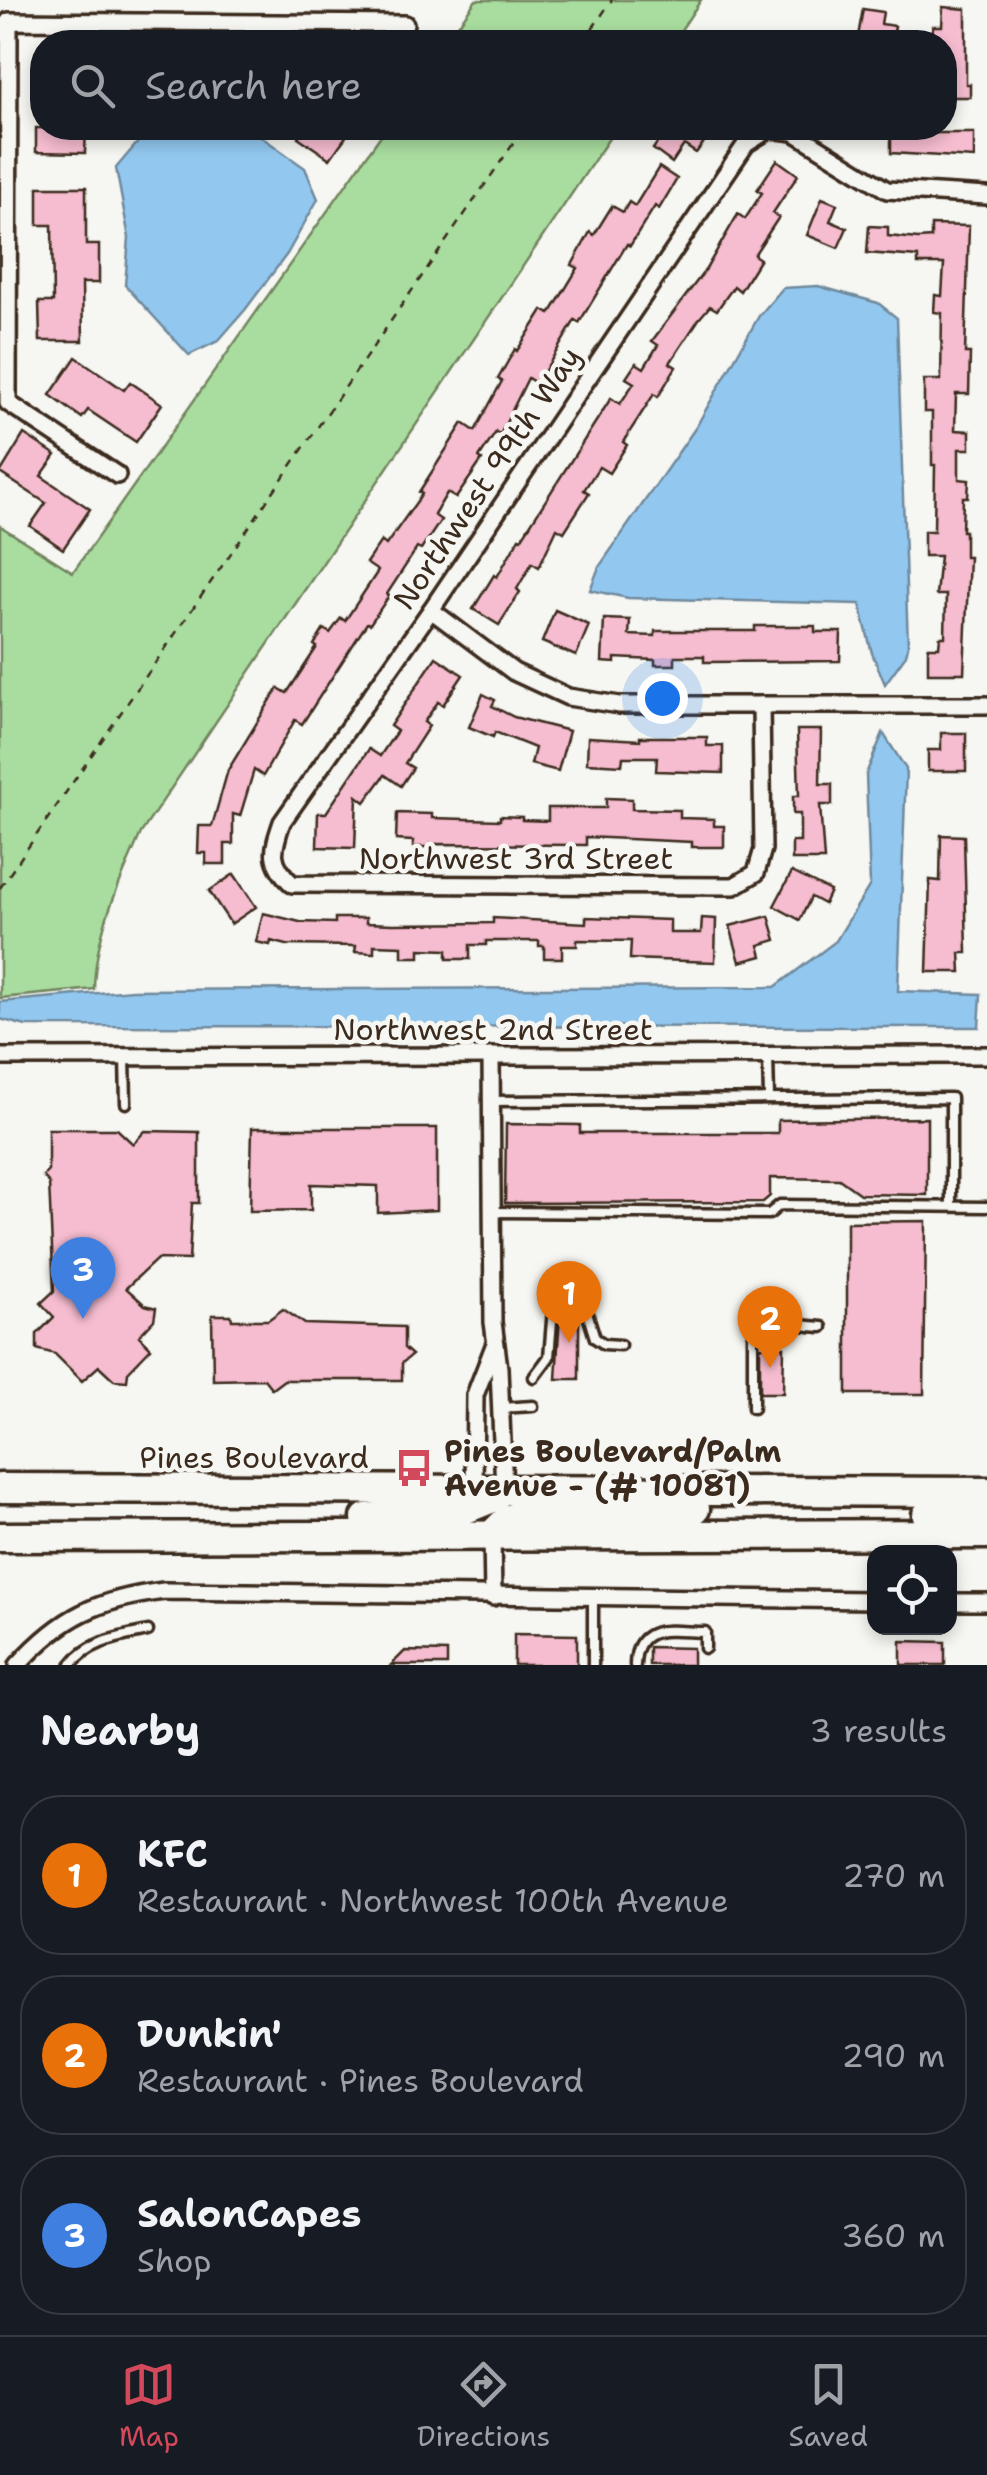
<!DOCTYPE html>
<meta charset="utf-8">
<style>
body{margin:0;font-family:"Shantell Sans",sans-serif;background:#242831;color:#f1f3f6}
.controls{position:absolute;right:30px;bottom:30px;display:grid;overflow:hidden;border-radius:20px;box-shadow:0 5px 15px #0003}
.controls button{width:90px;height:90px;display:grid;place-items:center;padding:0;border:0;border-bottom:2px solid #363941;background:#171b24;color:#f1f3f6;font:50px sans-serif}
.you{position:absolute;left:662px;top:698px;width:35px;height:35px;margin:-25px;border:8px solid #fff;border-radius:50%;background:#1a73e8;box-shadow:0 0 0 15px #1a73e833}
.badge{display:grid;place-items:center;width:65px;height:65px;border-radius:50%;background:#d1495b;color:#fff;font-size:32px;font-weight:700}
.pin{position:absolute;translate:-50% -82px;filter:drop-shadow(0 2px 5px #0008)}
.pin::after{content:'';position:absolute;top:52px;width:35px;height:30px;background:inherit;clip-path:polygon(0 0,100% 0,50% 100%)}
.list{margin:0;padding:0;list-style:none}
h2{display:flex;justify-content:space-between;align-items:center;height:130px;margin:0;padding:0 40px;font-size:42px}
h2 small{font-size:32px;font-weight:400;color:#9ea1a6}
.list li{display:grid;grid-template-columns:65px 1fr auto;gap:30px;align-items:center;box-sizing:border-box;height:160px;margin:0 20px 20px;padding:0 20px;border:2px solid #363941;border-radius:40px}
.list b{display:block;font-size:38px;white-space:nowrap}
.list p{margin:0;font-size:32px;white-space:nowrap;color:#9ea1a6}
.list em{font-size:32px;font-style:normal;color:#9ea1a6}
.icon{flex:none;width:55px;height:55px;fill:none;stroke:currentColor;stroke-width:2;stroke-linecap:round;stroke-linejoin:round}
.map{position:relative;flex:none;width:987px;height:1665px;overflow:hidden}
.search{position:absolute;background:#171b24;box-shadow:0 5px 15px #0003;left:30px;right:30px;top:30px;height:110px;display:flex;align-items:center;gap:25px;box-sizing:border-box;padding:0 35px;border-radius:40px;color:#9ea1a6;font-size:38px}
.sheet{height:670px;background:#171b24}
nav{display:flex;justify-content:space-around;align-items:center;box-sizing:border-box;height:140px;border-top:2px solid #363941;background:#171b24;font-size:28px;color:#9ea1a6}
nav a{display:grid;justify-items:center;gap:5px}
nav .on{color:#d1495b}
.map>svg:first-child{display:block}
</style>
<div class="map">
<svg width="987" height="1665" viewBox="0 0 987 1665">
<rect width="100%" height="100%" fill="#f6f6f2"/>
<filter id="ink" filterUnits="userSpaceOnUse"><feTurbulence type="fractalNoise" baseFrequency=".01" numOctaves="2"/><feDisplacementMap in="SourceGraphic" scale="20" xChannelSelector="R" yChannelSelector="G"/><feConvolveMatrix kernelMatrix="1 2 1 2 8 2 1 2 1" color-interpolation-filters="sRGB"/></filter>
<g filter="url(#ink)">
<g fill="#a9dd9f" stroke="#72845e" stroke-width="2.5">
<path d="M476 0H701L673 42H446Z"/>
<path d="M386 128H616L141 833C119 883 95 934 94 989L0 998V526L73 572Z"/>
</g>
<g fill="#92c8f0" stroke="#6f899c" stroke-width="2.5">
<path d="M162 128H249L305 168 318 199 287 254 245 310 218 341 189 355 125 285 129 238 116 168 144 135Z"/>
<path d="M818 286 878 303 897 318 908 647 906 655 885 684 872 653 860 604 628 598 590 590 599 567 696 427 759 316 783 288Z"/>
<path d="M883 733 906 769 898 991 981 994 979 1027 26 1026 0 1019V1002L132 990 775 987 836 941 870 885 866 774Z"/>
</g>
<g fill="#f6bdd0" stroke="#3b2a1e" stroke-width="2.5">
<path d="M943 7 966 9V84H970V97H944V42H932L933 26H942Z"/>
<path d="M863 9 883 12 881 24 895 26 892 42H857Z"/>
<path d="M36 128H86L85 153 36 152Z"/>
<path d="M305 128H352L330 159 298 137Z"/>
<path d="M650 128H683L704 142 696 153 684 145 672 163 653 149 662 136Z"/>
<path d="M891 128H928V133H974V158L891 153Z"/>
<path d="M777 160 798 175 773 213 779 217 754 255 760 259 740 291 734 286 717 310 710 306 699 319 670 363 676 367 658 397 654 394 623 442 627 445 609 473 599 467 584 490 589 493 564 532 557 528 539 567 532 563 517 589 520 592 499 625 473 609 494 575 497 577 519 538 521 539 611 398 620 404 634 383 626 378 636 363 644 368 658 345 652 341 706 269 738 214 745 219 762 193 757 190Z"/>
<path d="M659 167 677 179 659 209 655 206 630 246 627 244 579 323 575 320 537 384 528 378 500 435 496 432 479 458 482 460 456 498 447 493 434 515 441 520 421 550 417 548 387 594 389 596 370 624 367 623 302 724 295 720 263 776 254 770 240 816 233 814V844H225V864H206V853H198L199 826H212L228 770 278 688 287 693 317 647 314 645 324 629 330 633 341 618 345 621 378 571 366 563 381 541 386 545 422 494 419 492 463 423 475 431 502 381 498 379 515 349 517 351 543 310 550 314 578 268 572 265 590 232 594 235 612 206 623 212 629 202 635 206Z"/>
<path d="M38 187H86V245H99V283H82L83 341H40L39 302H53L52 225H38Z"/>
<path d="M822 198 837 204 830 221 847 228 838 248 807 235Z"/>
<path d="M931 225 969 226 965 353H970L969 394H956L955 430 970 431V449H959V479L969 480 968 497H963L962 531H965V557H969L964 673H928V647H939L940 637H945L946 595H936L940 556H924V531H934L935 465H932V412H924V380H941L942 313 934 312 935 295 942 296 944 264H918V257L867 253 869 226 888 227V236L918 239 931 238Z"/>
<path d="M76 357 124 390 130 382 162 404 136 442 88 410 82 418 50 395Z"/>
<path d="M24 434 56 455 41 476 90 509 63 549 30 526 46 503 0 473Z"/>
<path d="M555 610 589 625 576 656 542 642Z"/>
<path d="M604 619 630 620 629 635 655 636V631H755V626H815V632H841L840 661 704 662V656H675V665H655V660L615 658V663L602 662Z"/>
<path d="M436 657 463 675 443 705 438 702 424 722 429 726 405 763 413 768 401 786 385 775 365 802 357 796 355 848 317 847 318 813H326L369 749 380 756 397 731 390 726Z"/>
<path d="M483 694 495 700 492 706 514 717 569 731 558 771 531 764 535 748 495 732 493 737 469 727Z"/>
<path d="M797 730H821L820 784H832V805H820L824 860H792V842H800V814H793V796H799Z"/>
<path d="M941 733H966V771H928V750H941Z"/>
<path d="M588 737 640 740V737H707V746H723V773L656 771 657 757H623L622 765 587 763Z"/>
<path d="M606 798 632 799V809L680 810V818L714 819V826H724V847H692V842L586 837V845L431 844V847H413V841L396 840 397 813 432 814V818L500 820V816L522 817V820L548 821V808H606Z"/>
<path d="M941 835 964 836 967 953H960L961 972H927L930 880 940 881Z"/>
<path d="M792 872 830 891 824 904 811 897 800 920 774 906Z"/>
<path d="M234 874 256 907 231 924 209 891Z"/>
<path d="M263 913 300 922 335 923V918H366V923L393 924 493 923V918L586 923V917L670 920V933H701L702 918 716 919 715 962 630 959 631 941 577 940V946H562V958H544V946H539V941H486V945H470V959H447V950L420 949V957H402V946L374 945V953L355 952 356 946 287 945 271 941 270 945 256 942Z"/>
<path d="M769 916 776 940 759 945 762 956 740 962 730 926Z"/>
<path d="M927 1118V1195L860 1194 839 1179 770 1178V1196L763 1202 505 1203 506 1124 580 1125V1133H778V1120Z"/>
<path d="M252 1128H437V1210L378 1213V1186L311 1184V1210L250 1211Z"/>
<path d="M48 1129H117L133 1144 145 1131 199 1132V1203H192L189 1260 157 1259 126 1288 145 1305 156 1308 154 1320 139 1336 151 1348 128 1372 127 1381 114 1380 99 1366 82 1381 55 1354 37 1349V1334L54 1317 41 1303 54 1291 49 1183 43 1176 48 1171Z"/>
<path d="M926 1221 924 1394H847V1222Z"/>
<path d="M283 1309 305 1324 404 1327V1348L412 1355 402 1363V1380H284L272 1389 264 1379 213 1380 212 1315H231L232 1320H268Z"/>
<path d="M560 1315H579V1379H556Z"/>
<path d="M760 1347H784L783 1393H760Z"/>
<path d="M514 1634 577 1635V1665H514Z"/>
<path d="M901 1641 945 1642V1665H901Z"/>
<path d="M649 1647 693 1648V1665H649Z"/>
<path d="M405 1651 447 1652V1665H391Z"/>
</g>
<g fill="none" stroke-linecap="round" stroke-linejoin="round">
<g stroke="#3b2a1e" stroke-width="15">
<g id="service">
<path d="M768 1056 769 1099"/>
<path d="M125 1057 126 1103"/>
<path d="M491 1101 951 1098V1206"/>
<path d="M493 1212 769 1214 780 1205 987 1207"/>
<path d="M534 1377 549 1357 553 1309 568 1301 586 1309 595 1338 604 1344 620 1345"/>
<path d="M500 1408 533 1406"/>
<path d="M753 1408V1337C765 1317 800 1326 822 1327"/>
<path d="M71 1665C89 1641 120 1637 148 1631"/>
<path d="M593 1665V1597"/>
<path d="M635 1665C636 1621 672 1632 705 1632V1648"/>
</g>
</g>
<g stroke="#3b2a1e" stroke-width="22">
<g id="minor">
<path d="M117 475 8 403 9 21 405 24"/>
<path d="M431 610 514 672 568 697 619 705H987"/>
<path d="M761 705 763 849 756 873 734 886 292 884C269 862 272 851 282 822L431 610 746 144 770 129 794 132 887 190 987 196"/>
<path d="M491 1056 493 1322 499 1368 504 1490"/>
<path d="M0 1057 987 1055"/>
<path d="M474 1491 475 1395 494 1346"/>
<path d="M492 1535 493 1597"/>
<path d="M950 1602H987"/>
<path d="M18 1665C62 1616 99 1599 164 1591L874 1600"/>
</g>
</g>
<g stroke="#3b2a1e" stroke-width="35">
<g id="trunk">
<path d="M0 1488 987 1492"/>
<path d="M927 1515H960L987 1509"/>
<path d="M366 1518 463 1510 495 1497"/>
<path d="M492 1535 507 1520 526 1513 695 1509"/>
<path d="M0 1537 987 1534"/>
</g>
</g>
<g stroke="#3b2a1e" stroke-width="2.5" stroke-dasharray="8 8" stroke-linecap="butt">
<path d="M583 42 612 0"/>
<path d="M0 888 524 128"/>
</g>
<use href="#service" stroke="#f6f6f2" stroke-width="8"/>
<use href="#minor" stroke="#f6f6f2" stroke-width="15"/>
<use href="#trunk" stroke="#f6f6f2" stroke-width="28"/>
</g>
</g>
<defs>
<g id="bus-bare" transform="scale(3)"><path d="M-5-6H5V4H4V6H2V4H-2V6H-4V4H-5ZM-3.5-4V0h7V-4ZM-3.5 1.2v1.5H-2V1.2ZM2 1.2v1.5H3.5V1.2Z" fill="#d1495b" stroke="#f6f6f2" stroke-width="2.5" paint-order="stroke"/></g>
</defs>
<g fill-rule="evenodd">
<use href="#bus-bare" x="414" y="1468"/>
</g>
<g text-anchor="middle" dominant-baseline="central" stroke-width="9" stroke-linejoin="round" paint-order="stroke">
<g font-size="30" fill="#3b2a1e" stroke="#f6f6f2">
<text transform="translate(487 478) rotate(-56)">Northwest 99th Way</text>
<text x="516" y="858">Northwest 3rd Street</text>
<text x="493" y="1029">Northwest 2nd Street</text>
<text x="254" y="1457">Pines Boulevard</text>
</g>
<g font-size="30" font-weight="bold" fill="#3b2a1e" stroke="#f6f6f2" text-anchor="start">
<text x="444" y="1451">Pines Boulevard/Palm<tspan x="444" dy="34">Avenue - (# 10081)</tspan></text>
</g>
</g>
</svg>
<div class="controls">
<button><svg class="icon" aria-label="locate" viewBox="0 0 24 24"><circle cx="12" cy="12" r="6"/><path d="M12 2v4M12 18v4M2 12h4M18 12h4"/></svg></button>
</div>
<div class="you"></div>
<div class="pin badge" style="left:569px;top:1343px;background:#e8710a">1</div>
<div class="pin badge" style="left:770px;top:1368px;background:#e8710a">2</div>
<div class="pin badge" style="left:83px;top:1319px;background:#3f7fe0">3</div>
<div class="search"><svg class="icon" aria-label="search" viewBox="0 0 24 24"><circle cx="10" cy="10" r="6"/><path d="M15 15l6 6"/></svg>Search here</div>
</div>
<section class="sheet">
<h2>Nearby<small>3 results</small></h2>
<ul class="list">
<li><span class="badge" style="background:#e8710a">1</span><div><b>KFC</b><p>Restaurant · Northwest 100th Avenue</p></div><em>270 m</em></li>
<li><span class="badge" style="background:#e8710a">2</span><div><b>Dunkin'</b><p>Restaurant · Pines Boulevard</p></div><em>290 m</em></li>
<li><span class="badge" style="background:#3f7fe0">3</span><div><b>SalonCapes</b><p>Shop</p></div><em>360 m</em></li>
</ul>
</section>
<nav>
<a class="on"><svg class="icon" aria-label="map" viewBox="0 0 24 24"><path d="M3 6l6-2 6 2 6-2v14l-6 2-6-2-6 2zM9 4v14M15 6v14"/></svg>Map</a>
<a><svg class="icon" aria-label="directions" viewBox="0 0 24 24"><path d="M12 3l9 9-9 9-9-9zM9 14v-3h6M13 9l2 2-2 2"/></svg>Directions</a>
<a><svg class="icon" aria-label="saved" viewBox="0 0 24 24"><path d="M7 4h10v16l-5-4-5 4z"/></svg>Saved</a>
</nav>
